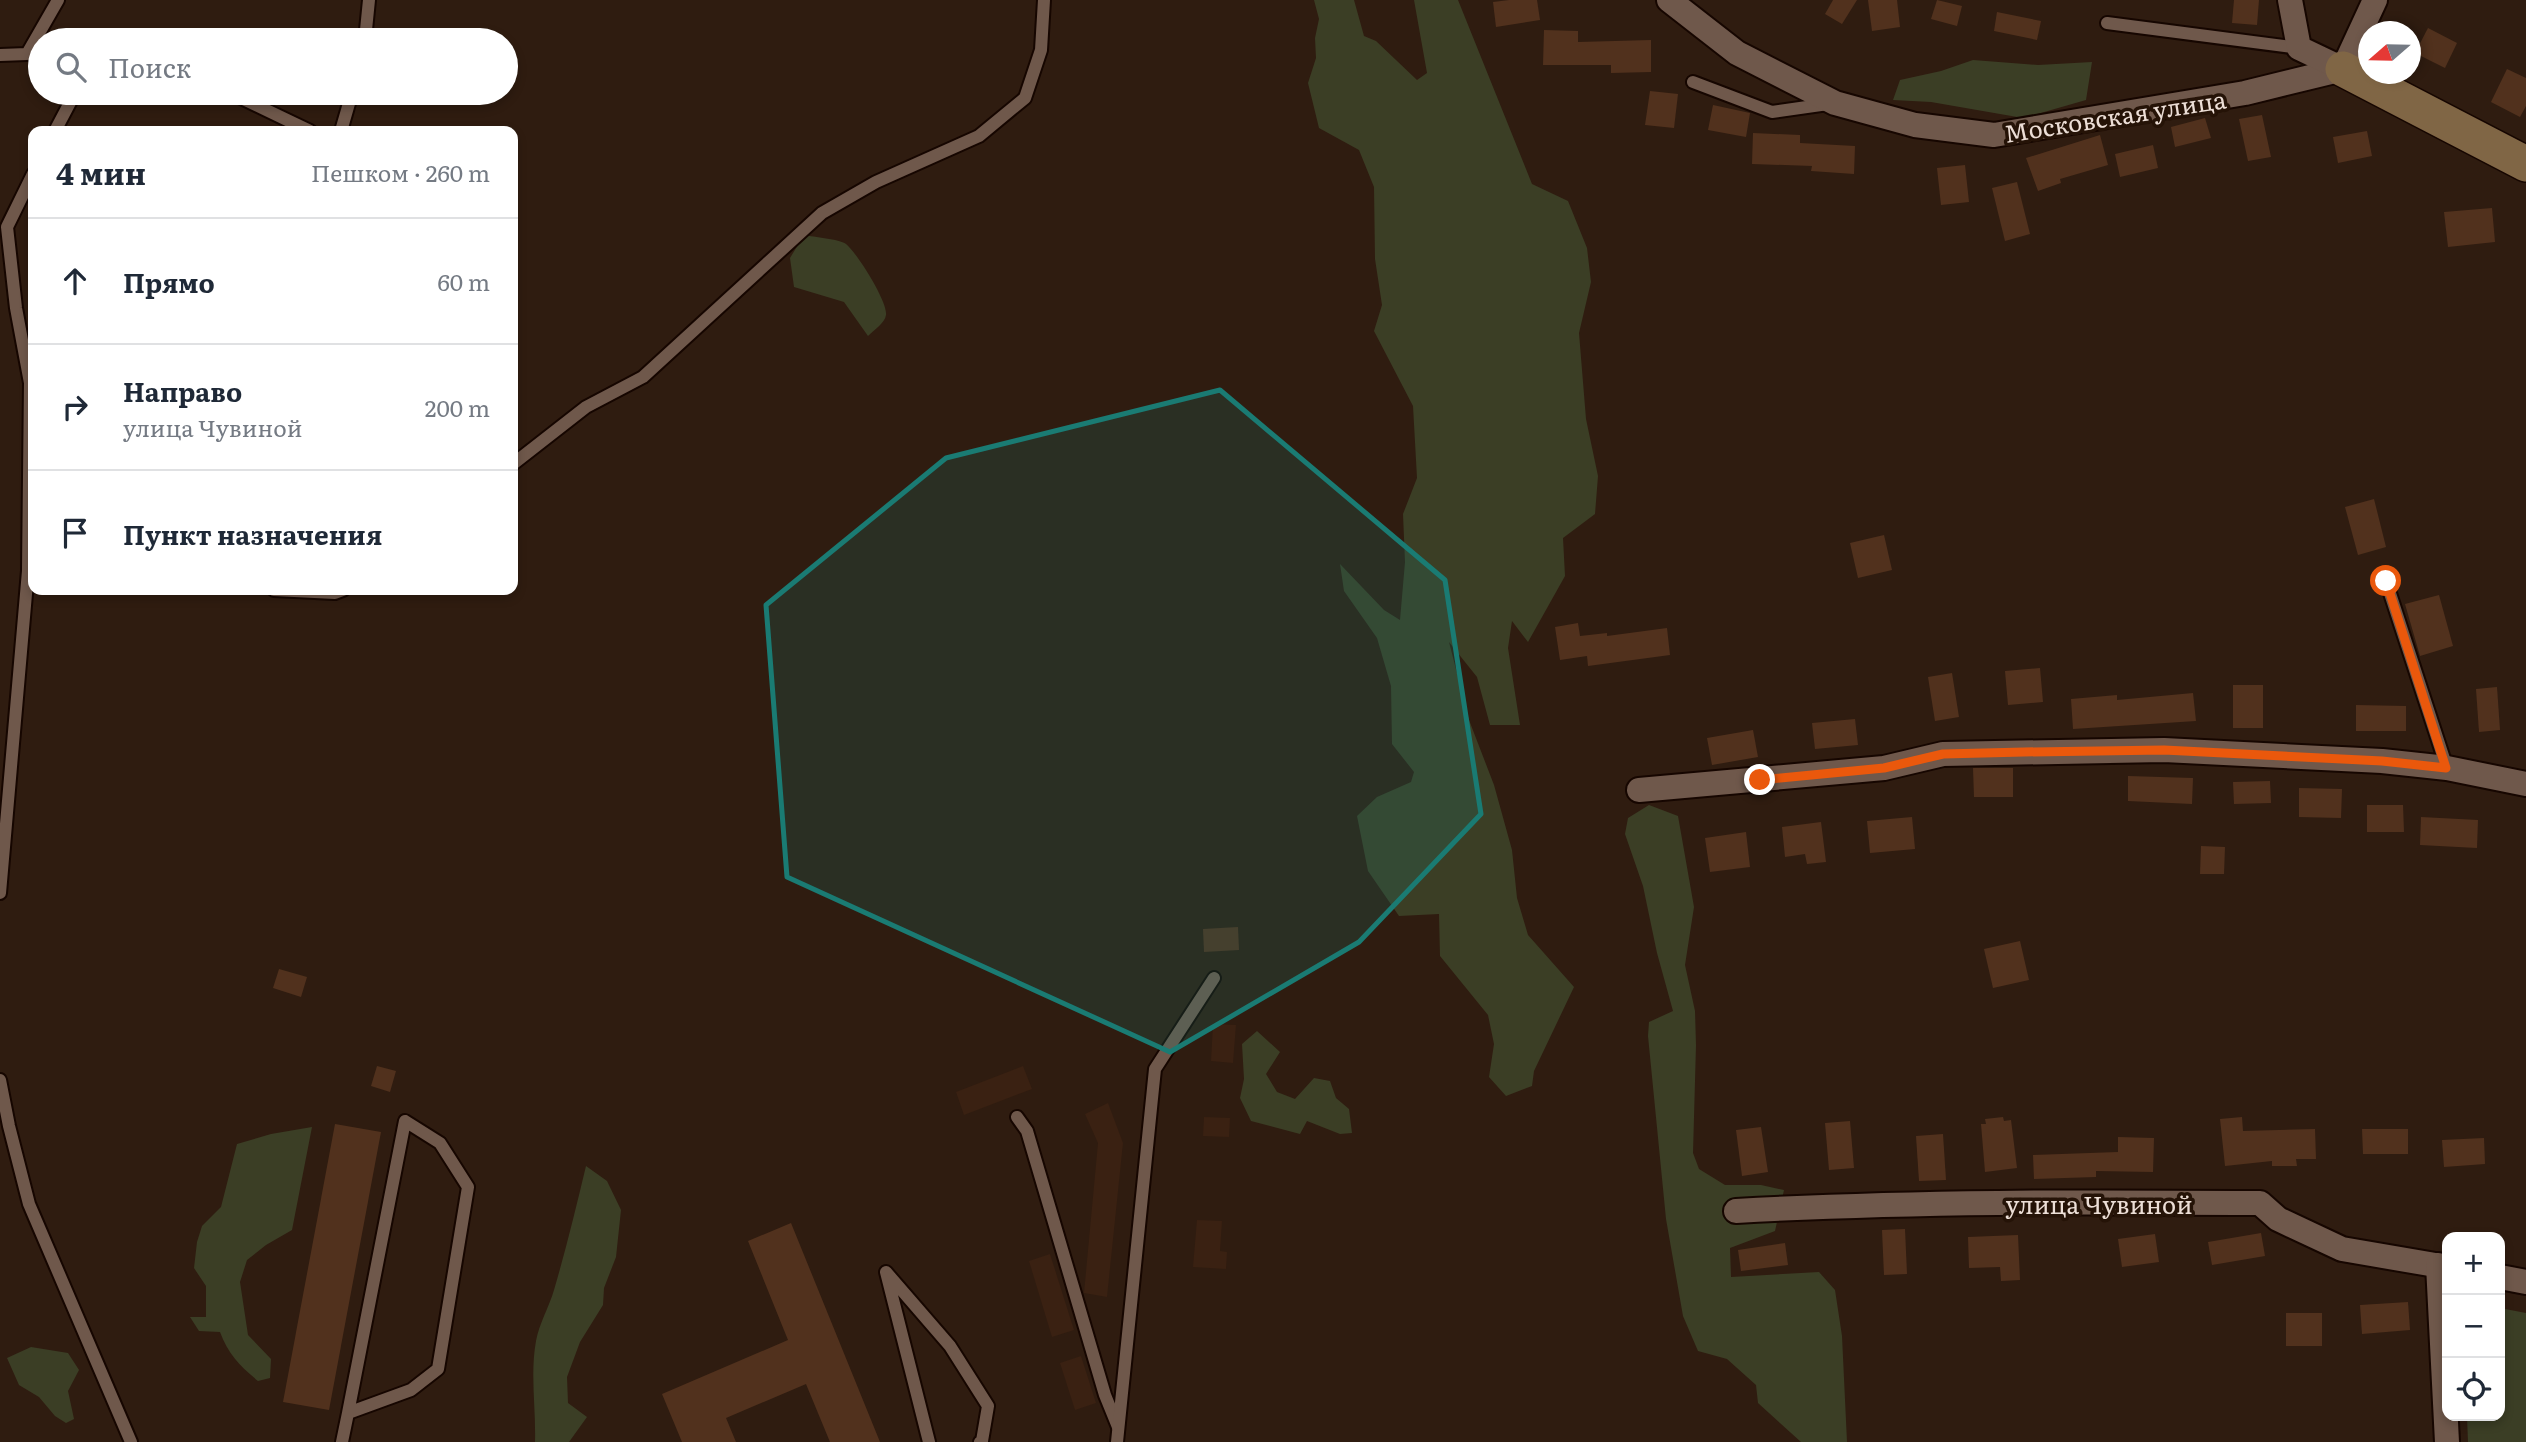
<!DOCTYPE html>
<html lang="ru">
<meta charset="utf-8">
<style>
body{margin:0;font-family:Literata,serif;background:#f2f2f3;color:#1f2937}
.controls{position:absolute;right:21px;bottom:21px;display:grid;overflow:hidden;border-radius:14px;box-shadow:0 4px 10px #0003}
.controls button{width:63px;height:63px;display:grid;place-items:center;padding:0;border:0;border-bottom:2px solid #e0e1e3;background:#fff;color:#1f2937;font:35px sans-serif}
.compass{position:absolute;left:2358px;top:21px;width:63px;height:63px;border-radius:50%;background:#fff;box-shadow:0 4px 10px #0003;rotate:250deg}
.stop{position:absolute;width:21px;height:21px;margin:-16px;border:5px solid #ea580c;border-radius:50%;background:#fff}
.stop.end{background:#ea580c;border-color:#fff;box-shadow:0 2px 7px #0008}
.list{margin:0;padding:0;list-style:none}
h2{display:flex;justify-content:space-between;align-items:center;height:91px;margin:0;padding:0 28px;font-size:30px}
h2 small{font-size:23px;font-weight:400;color:#747a83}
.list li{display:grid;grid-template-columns:46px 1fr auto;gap:21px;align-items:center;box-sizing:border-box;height:126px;padding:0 28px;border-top:2px solid #e0e1e3}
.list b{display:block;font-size:26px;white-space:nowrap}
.list p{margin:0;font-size:23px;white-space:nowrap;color:#747a83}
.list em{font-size:23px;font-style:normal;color:#747a83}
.icon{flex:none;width:38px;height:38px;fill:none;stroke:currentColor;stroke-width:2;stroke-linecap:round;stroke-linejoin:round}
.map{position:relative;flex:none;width:2526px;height:1442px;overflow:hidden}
.search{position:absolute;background:#fff;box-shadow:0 4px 10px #0003;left:28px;top:28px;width:490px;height:77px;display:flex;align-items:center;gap:18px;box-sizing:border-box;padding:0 24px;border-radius:38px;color:#747a83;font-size:26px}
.panel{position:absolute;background:#fff;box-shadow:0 4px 10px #0003;left:28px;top:126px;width:490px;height:469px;border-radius:14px}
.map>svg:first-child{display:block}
</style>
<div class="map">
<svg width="2526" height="1442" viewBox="0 0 2526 1442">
<rect width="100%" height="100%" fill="#2f1c10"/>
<g fill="#3a2112">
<path d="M1213 1024 1236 1025 1233 1063 1211 1061Z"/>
<path d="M1023 1066 1032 1089 964 1115 956 1092Z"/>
<path d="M1108 1103 1123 1143 1107 1297 1084 1293 1098 1143 1085 1114Z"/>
<path d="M1204 1117 1230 1118 1229 1137 1203 1136Z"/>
<path d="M1197 1220 1222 1221 1220 1251 1227 1252 1226 1269 1193 1267Z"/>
<path d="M1050 1254 1074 1330 1052 1337 1029 1261Z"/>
<path d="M1081 1356 1096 1403 1075 1410 1060 1363Z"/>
</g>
<g fill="#3b3e25">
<path d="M1314 0H1354L1364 36 1376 41 1417 80 1427 73 1414 0H1458L1532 184 1568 201 1587 248 1591 282 1579 333 1586 419 1598 476 1595 514 1563 538 1565 576 1528 642 1512 621 1508 648 1520 725H1490L1477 677 1449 642 1469 720 1494 785 1512 850 1517 898 1528 935 1574 987 1534 1071 1532 1086 1506 1096 1489 1077 1494 1044 1488 1015 1440 956 1439 914 1399 916 1368 871 1357 816 1377 797 1411 782 1414 772 1392 744 1391 686 1377 638 1344 591 1340 564 1384 610 1400 620 1405 562 1403 514 1417 478 1413 406 1374 331 1382 305 1375 259 1374 187 1359 150 1319 128 1308 83 1316 58 1315 38 1319 19Z"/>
<path d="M1973 60 2038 65 2092 62 2086 100 2023 118 1931 102 1893 100 1900 80 1941 71Z"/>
<path d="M804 235C814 237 839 239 846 244 857 253 888 302 886 315 885 323 874 330 868 336L844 302 794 287 790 258Z"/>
<path d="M1649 805 1678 816 1694 907 1685 965 1695 1011 1696 1045 1693 1153 1699 1169 1725 1185H1761L1784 1190 1775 1231 1730 1248 1731 1277 1819 1272 1835 1290 1842 1336 1847 1442H1801L1758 1403 1756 1385 1727 1359 1698 1351 1683 1316 1666 1219 1648 1036 1649 1022 1673 1011 1657 953 1643 886 1625 834 1628 818Z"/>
<path d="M1257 1031 1280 1052 1266 1074 1277 1092 1295 1099 1314 1078 1330 1081 1336 1098 1349 1109 1352 1133 1340 1134 1307 1121 1300 1134 1251 1121 1240 1098 1244 1079 1242 1044Z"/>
<path d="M312 1127 292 1230 266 1245 247 1260 240 1282 248 1335 271 1359 270 1378 258 1381C240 1366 228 1354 220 1332L199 1331 190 1317H206V1286L194 1268 197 1242 202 1226 221 1207 237 1144 271 1134Z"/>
<path d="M586 1166 607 1181 621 1210 616 1257 604 1288 603 1305 580 1342 567 1377 568 1403 587 1417 569 1442H535C536 1408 530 1374 536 1341 539 1324 549 1307 554 1290 566 1249 576 1208 586 1166Z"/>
<path d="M2500 1308 2526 1313V1442H2468L2467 1416H2500Z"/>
<path d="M31 1347 68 1353 79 1370 68 1391 74 1419 66 1423 55 1416 39 1397 19 1385 7 1358Z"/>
</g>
<g fill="#51311d">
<path d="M1509 0H1537L1540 20 1496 27 1493 2Z"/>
<path d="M1833 0H1857L1842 24 1825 14Z"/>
<path d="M1868 0H1897L1900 27 1872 31Z"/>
<path d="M1937 0 1962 6 1957 26 1931 19Z"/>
<path d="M2234 0H2259L2257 25 2232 23Z"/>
<path d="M1997 12 2041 21 2037 40 1994 31Z"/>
<path d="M2428 28 2457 43 2445 68 2415 53Z"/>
<path d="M1544 30 1578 31V42L1651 40V72L1611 73V65H1543Z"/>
<path d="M2507 69 2526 78V106L2520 117 2491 102Z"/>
<path d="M1650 91 1678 94 1674 128 1645 125Z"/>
<path d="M1713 105 1750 113 1746 137 1708 130Z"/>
<path d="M2262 115 2271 157 2248 161 2239 119Z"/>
<path d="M2205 118 2211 138 2175 147 2171 127Z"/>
<path d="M2367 131 2372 156 2338 163 2333 137Z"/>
<path d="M1753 133 1800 135V143L1855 146 1854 174 1811 171 1812 166 1752 164Z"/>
<path d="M2100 135 2108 165 2060 179 2061 183 2038 191 2026 158Z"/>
<path d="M2153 145 2158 168 2120 177 2115 154Z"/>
<path d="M1965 165 1969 202 1941 205 1937 168Z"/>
<path d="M2017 182 2030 234 2005 241 1992 188Z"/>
<path d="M2492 208 2495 242 2448 247 2444 212Z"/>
<path d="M2374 499 2386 547 2358 555 2345 507Z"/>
<path d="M1884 535 1892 570 1858 578 1850 543Z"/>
<path d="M2439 595 2453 646 2420 656 2405 604Z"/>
<path d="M1578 623 1580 636 1607 633V636L1667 628 1670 655 1588 666 1587 656 1560 660 1555 627Z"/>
<path d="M2040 668 2043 702 2008 705 2005 671Z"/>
<path d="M1952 673 1959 717 1935 721 1928 677Z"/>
<rect x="2233" y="685" width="30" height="43"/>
<path d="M2497 687 2500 730 2479 732 2476 689Z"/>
<path d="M2193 693 2196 721 2073 729 2071 699 2117 695V700Z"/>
<path d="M2356 705 2406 706V731H2356Z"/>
<path d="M1855 719 1858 745 1815 749 1812 723Z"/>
<path d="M1753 730 1758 757 1712 765 1707 738Z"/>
<path d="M1973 768H2013V797H1974Z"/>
<path d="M2128 776 2193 778 2192 804 2128 801Z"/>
<path d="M2270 781 2271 803 2234 804 2233 782Z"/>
<path d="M2299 788 2342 789 2341 818 2299 817Z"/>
<path d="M2367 805H2403L2404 832H2367Z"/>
<path d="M1912 817 1915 849 1870 853 1867 821Z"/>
<path d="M2421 817 2478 820 2477 848 2420 845Z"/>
<path d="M1821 822 1826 862 1807 864 1805 854 1785 857 1782 827Z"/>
<path d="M1746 832 1750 867 1710 872 1705 838Z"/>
<path d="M2201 846 2225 847 2224 874H2200Z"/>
<path d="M1238 927 1239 950 1204 952 1203 929Z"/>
<path d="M2020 941 2029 980 1993 988 1984 949Z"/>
<path d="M279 969 307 977 301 997 273 988Z"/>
<path d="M377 1066 396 1071 390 1092 371 1086Z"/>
<path d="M2003 1117 2004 1121 2011 1120 2017 1168 1985 1172 1981 1124H1986L1985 1119Z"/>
<path d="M2242 1117 2243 1131 2315 1129 2316 1159H2296L2297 1166H2272V1161L2225 1166 2220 1119Z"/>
<path d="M1850 1121 1854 1168 1829 1170 1825 1123Z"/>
<path d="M335 1124 381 1132 329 1410 283 1402Z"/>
<path d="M1761 1127 1768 1172 1742 1176 1736 1130Z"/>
<path d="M2362 1129H2408V1154H2363Z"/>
<path d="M1943 1134 1946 1180 1919 1181 1916 1136Z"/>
<path d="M2118 1137 2154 1138 2153 1172 2096 1171V1177L2034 1179 2033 1155 2118 1152Z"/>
<path d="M2484 1138 2485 1164 2444 1167 2442 1140Z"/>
<path d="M791 1223 880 1442H830L806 1384 726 1418 736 1442H682L662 1394 788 1340 748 1241Z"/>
<path d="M1905 1229 1907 1274 1884 1275 1882 1230Z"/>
<path d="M2261 1233 2265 1256 2212 1265 2208 1242Z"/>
<path d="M2155 1234 2159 1262 2122 1267 2118 1239Z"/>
<path d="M2018 1235 2020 1280 2001 1281 2000 1267 1969 1268 1968 1237Z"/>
<path d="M1785 1243 1788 1265 1741 1271 1738 1250Z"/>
<path d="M2408 1302 2410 1330 2362 1334 2360 1305Z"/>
<rect x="2286" y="1313" width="36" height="33"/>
</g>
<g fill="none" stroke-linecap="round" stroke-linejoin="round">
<g stroke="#160600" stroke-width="16">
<g id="lane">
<path d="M2107 23 2299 48"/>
<path d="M365 40 369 0"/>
<path d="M0 55 27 54 58 0"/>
<path d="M1693 82 1772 112 1828 104"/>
<path d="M231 93 310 131"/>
<path d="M55 131 75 93"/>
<path d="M341 131 352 93"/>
<path d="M513 464 586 407 643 377 822 213 876 182 979 136 1025 98 1041 50 1044 0"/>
<path d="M2386 581 2447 768"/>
<path d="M274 590 335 593 343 590"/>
<path d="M0 893 28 571 30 383 16 308 7 227 33 174"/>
<path d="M0 1080 9 1126 29 1204 131 1442"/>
<path d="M1017 1117 1027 1131 1105 1395 1118 1427"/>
<path d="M342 1442 348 1413 405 1121 440 1143 468 1187 438 1369 411 1390 348 1413"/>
<path d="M929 1442 886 1272 950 1346 988 1406 982 1441 980 1442"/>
<path d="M1117 1442 1155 1069 1214 978"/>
</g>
</g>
<g stroke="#160600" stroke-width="28">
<g id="street">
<path d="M1669 0 1737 53 1835 103 1915 125 1994 135 2245 93 2343 69"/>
<path d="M2290 0 2299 48 2343 69"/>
<path d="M2343 69 2375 0"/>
<path d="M1639 790 1884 768 1943 754 2164 750 2382 761 2447 768 2526 784"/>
<path d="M1736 1211C1911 1201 2085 1202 2260 1203L2278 1219 2342 1249 2447 1267"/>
<path d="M2438 1265 2447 1442"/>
<path d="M2500 1277 2526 1282"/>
</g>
</g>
<g stroke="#160600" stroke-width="38">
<path id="secondary" d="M2343 69 2526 164"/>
</g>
<use href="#lane" stroke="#6f584b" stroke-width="12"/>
<use href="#street" stroke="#6f584b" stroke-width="24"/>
<use href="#secondary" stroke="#806645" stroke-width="35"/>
</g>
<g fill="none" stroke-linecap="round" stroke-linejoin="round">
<path stroke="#ea580c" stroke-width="9" d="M1760 780 1884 768 1943 754 2024 752 2164 750 2382 761 2446 768 2386 581"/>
</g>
<path fill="#1a7b73" fill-opacity="0.2" stroke="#1a7b73" stroke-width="5" stroke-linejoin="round" d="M1220 390 1445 580 1481 814 1359 942 1170 1052 787 877 766 605 946 458Z"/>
<g text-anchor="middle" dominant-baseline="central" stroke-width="7" stroke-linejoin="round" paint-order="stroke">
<g font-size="24" fill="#ecded6" stroke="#251307">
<text transform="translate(2115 115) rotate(-9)">Московская улица</text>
<text x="2099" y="1203">улица Чувиной</text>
</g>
</g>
</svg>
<div class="controls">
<button>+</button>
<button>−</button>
<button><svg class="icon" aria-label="locate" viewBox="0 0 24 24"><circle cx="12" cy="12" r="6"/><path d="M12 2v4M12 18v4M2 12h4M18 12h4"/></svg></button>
</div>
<svg class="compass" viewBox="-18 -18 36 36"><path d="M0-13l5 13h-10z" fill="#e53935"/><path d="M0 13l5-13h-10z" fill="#747a83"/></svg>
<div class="stop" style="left:2386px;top:581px"></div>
<div class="stop end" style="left:1760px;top:780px"></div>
<div class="search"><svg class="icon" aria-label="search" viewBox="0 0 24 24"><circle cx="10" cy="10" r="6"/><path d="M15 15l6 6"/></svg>Поиск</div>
<section class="panel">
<h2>4 мин<small>Пешком · 260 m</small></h2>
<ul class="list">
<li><svg class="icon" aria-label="ahead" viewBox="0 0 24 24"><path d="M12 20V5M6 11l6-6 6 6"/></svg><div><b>Прямо</b></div><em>60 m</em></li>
<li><svg class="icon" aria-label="right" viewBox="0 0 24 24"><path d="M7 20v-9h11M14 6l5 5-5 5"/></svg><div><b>Направо</b><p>улица Чувиной</p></div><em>200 m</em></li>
<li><svg class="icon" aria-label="arrive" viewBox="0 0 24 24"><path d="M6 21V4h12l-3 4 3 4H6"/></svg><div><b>Пункт назначения</b></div></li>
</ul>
</section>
</div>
